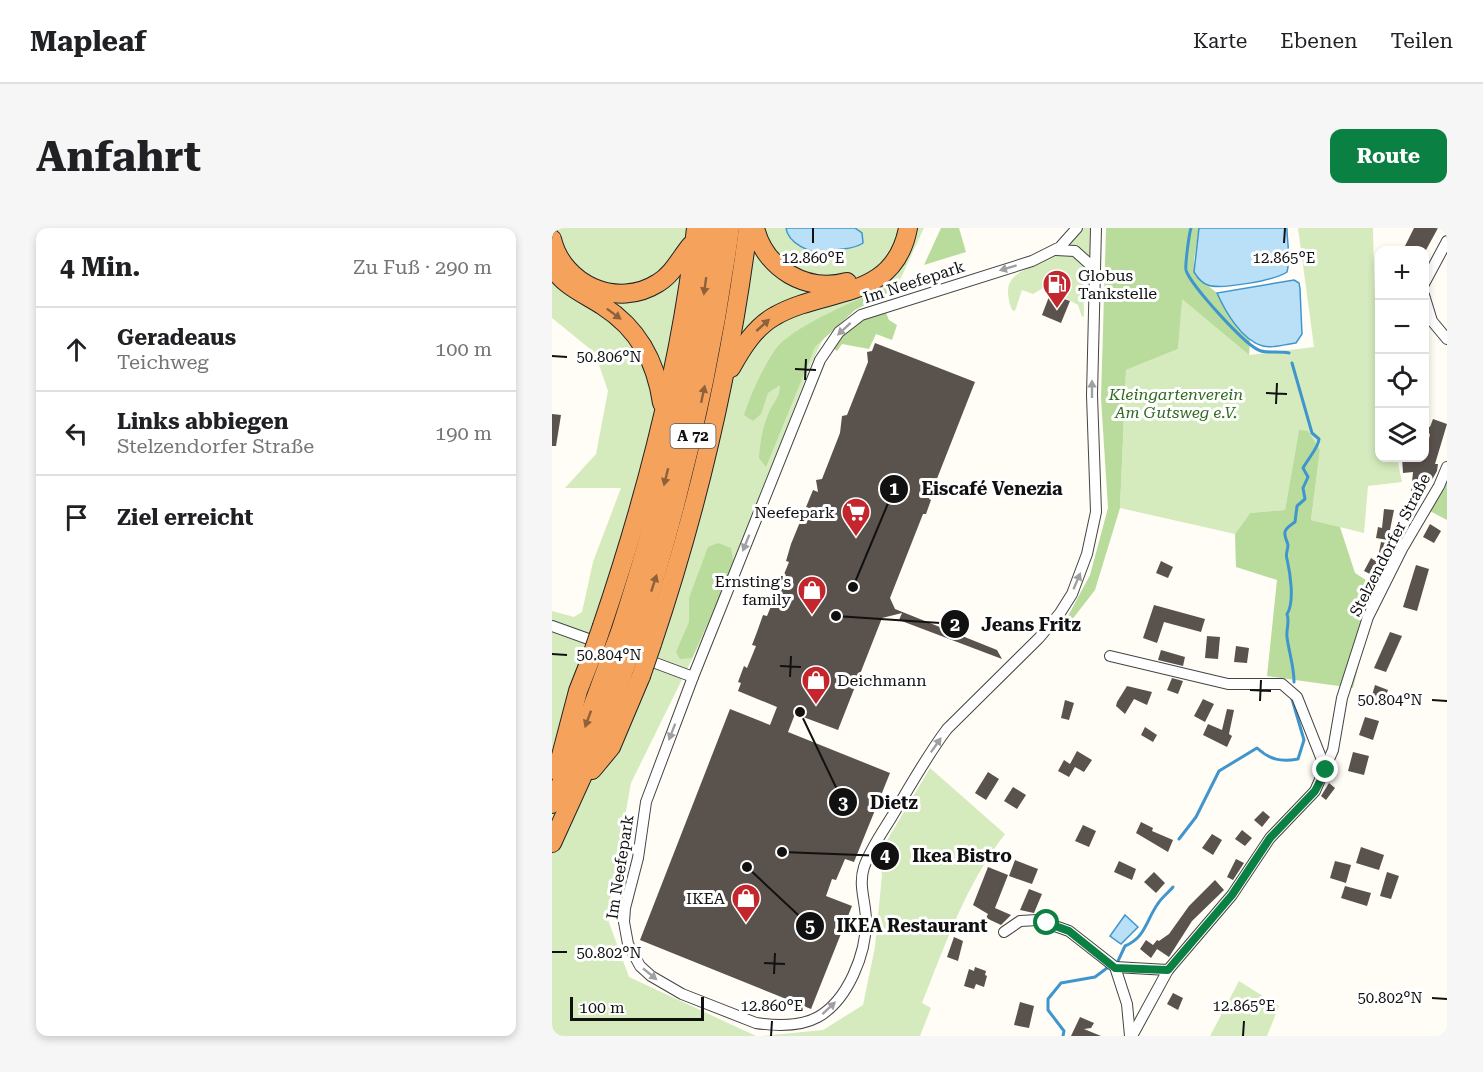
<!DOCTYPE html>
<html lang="de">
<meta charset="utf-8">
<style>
body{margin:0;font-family:"Roboto Serif",serif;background:#f6f6f6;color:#202124}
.controls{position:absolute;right:18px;top:18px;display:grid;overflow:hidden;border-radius:12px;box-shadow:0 3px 9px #0003}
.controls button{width:54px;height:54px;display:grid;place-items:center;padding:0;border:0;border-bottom:2px solid #e0e0e0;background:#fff;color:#202124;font:30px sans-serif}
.scale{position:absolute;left:18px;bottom:15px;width:134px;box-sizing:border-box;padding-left:6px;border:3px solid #111;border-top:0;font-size:16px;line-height:21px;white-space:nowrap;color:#111;-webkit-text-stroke:4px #fff;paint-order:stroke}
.stop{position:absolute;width:18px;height:18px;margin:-14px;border:4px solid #0b8043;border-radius:50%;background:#fff}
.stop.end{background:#0b8043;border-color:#fff;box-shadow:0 2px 6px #0008}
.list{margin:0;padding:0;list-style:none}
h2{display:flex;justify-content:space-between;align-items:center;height:78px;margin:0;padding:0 24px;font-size:26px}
h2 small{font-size:20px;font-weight:400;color:#757577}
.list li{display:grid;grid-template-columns:39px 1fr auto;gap:18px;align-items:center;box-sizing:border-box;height:84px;padding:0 24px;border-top:2px solid #e0e0e0}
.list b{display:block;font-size:22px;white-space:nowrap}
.list p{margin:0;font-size:20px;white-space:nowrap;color:#757577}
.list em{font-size:20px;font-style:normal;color:#757577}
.icon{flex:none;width:33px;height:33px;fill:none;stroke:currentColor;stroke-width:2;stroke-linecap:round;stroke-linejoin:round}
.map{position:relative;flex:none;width:895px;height:808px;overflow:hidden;border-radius:12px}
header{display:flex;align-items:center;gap:36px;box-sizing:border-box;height:84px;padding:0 30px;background:#fff;border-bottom:2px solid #e0e0e0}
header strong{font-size:28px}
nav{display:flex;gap:33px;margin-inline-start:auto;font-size:21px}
.intro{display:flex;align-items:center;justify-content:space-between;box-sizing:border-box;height:144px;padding:0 36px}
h1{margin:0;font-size:42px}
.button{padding:15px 27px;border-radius:12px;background:#0b8043;color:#fff;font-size:21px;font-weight:700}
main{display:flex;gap:36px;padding:0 36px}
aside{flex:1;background:#fff;border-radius:12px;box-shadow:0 3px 9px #0003}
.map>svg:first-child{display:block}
</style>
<header>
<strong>Mapleaf</strong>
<nav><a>Karte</a><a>Ebenen</a><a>Teilen</a></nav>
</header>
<div class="intro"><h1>Anfahrt</h1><a class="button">Route</a></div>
<main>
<aside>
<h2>4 Min.<small>Zu Fuß · 290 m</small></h2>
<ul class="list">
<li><svg class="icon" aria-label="ahead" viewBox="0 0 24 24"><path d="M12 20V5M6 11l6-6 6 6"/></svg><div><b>Geradeaus</b><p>Teichweg</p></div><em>100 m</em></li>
<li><svg class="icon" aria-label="left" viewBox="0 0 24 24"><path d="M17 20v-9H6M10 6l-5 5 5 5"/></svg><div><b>Links abbiegen</b><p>Stelzendorfer Straße</p></div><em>190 m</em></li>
<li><svg class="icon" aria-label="arrive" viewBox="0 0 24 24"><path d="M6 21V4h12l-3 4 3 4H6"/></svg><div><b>Ziel erreicht</b></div></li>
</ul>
</aside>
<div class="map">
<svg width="895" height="808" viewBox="0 0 895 808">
<rect width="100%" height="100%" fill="#fffdf5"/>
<g fill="#d5ebbd">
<path d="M0 0H372L348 52 336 63 303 78 277 99 259 136 182 336 149 413 79 555 55 689 77 749 204 808H0V383L22 389 30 384 41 334 69 260H13L44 226 56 163 43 125 0 90Z"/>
<path d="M530 0H539L538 31 532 23 516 17Z"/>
<path d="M746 0H821C822 77 828 153 828 230H845L850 254 816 258 812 305 759 292 768 222 747 202 733 282 698 285 683 306 568 280 574 142 626 121 629 70 697 127 762 119Z"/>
<path d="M507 26 521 27 531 36 532 88 530 89 526 77 493 59 481 66 470 62 463 83 460 82C444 40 479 44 507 26Z"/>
<path d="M378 540 453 606C413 658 394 715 370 775L379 780 368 808H210L271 802 311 777 323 719 330 647 327 626Z"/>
<path d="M687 753 727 778 715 808H658Z"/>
</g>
<g fill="#b9dc9c">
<path d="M389 0H407L414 24 372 37Z"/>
<path d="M554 0H647L642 32 643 47 665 65 698 112 697 127 630 71 626 121 574 142 568 280 543 362 519 393 516 388 538 347 556 280 549 170Z"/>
<path d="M350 54V58L303 82 263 119 214 239 207 230C208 216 210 201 216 187 220 175 228 171 228 157L216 165 209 186 201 193 192 187C198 168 214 132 227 117 249 94 319 65 350 54Z"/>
<path d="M333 82 337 92 345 97 340 112 324 106 317 121 290 116 285 123 281 120C296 100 311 91 333 82Z"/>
<path d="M747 202 756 203 768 222 759 292 788 299 803 345 834 365 816 399 801 460 715 448 725 352 684 339 683 306 698 285 733 282Z"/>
<path d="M895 246V292L876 282Z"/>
<path d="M166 315 179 320 182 336 140 430 128 431 124 424 137 394V370L156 319Z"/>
</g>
<g fill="#b9e0f7" stroke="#3f96cf" stroke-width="1.5">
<path d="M234 0H303L310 5 311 15C298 24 283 18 273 27 258 24 236 16 234 0Z"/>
<path d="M647 0H735C735 16 739 29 735 44 724 52 668 62 656 57 649 55 645 49 642 44Z"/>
<path d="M742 52 747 55 748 61 750 106 744 115C733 116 721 121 711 118 690 113 673 83 665 65Z"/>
<path d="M573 687 586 699 569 716 558 708Z"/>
</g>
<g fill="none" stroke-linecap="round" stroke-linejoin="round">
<g stroke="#3f96cf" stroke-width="3">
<path d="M639 0C637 6 633 37 634 42 637 55 694 119 709 123 717 125 728 123 737 125"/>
<path d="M740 135 760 205 767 211C767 219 755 232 751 240L756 249 751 260 753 271 745 278 743 294C739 297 734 299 733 304 732 309 735 312 736 317 736 322 733 326 735 331 738 344 743 374 735 386 738 395 734 400 735 409 737 425 742 438 742 454"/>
<path d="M627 611 644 589 667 543 705 520C718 532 729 534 746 531L752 512 740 471"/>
<path d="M566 733 573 718C593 710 594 693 605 677 609 670 616 665 621 659"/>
<path d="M511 808 512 803 496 782V771L509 755 543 749 555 740"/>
</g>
</g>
<g fill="#5a524d">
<path d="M862 0H886L874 22H858L852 20Z"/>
<path d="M498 66 518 73 509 95 490 87Z"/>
<path d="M323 115 423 154 377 271 379 272 374 286H371L338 370 343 381 445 422 450 431 347 392 350 385 330 390 286 502 243 486 236 504 338 545 302 634 293 631 284 652 280 651 274 668 300 678 259 781 88 712 178 481 218 497 225 479 186 463 189 455 186 454 192 438 195 440 204 418 200 417 205 404 211 387 215 388 237 334 234 333 239 316 261 262 266 264 264 252 270 251 288 205 290 188 295 187 316 134 315 124 320 123Z"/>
<path d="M0 186 9 187 4 218H0Z"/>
<path d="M881 191 895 196 883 236H886L885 243 877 257 872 255V266L859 265 861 244 851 245 850 230H873L878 206 873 204V197L878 199Z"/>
<path d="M832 281 842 282 836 312 824 310 826 299 830 300Z"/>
<path d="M878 296 889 303 882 315 871 309Z"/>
<path d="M829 314 842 317 824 349 812 343 819 330 825 334Z"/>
<path d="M609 333 621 339 616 350 604 345Z"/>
<path d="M864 337 877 341 865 383 851 379Z"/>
<path d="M602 377 653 391 649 404 612 394 605 415 591 410Z"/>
<path d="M838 404 850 408 834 444 822 440Z"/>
<path d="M655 408 668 409 666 431 653 430Z"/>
<path d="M684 418 697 420 695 435 682 434Z"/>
<path d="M609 422 633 429 631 438 606 432Z"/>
<path d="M620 450 631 453 626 466 615 462Z"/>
<path d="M823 457 836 462 830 478 818 474Z"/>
<path d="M575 458 600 464 595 477 582 471 573 486 564 478 565 474Z"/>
<path d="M651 471 662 476 653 494 642 488Z"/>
<path d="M513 472 522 475 517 492 509 490Z"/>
<path d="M675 481 682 482 677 506 680 508 675 519 651 507 656 496 670 502Z"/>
<path d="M813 489 827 493 821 512 807 507Z"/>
<path d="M593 499 605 507 601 514 589 507Z"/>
<path d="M525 523 540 532 532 544 523 539 517 549 506 543 512 532 518 536Z"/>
<path d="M801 524 817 528 812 547 796 543Z"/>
<path d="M436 544 447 551 434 572 423 565Z"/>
<path d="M777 555 783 560 774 572 769 568Z"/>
<path d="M461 559 474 567 465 581 452 573Z"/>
<path d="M711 583 718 589 710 599 702 592Z"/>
<path d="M589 594 601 600 600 603 621 612 616 624 584 605Z"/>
<path d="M531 597 544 603 537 619 523 613Z"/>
<path d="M690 602 700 610 693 618 683 611Z"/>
<path d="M660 606 670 612 661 627 650 620Z"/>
<path d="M809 619 832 627 827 642 804 635Z"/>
<path d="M684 631 692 635 681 652 675 649Z"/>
<path d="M463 632 486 641 480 656 457 648Z"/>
<path d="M567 633 584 641 580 652 562 644Z"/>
<path d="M783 633 799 637 794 655 778 650Z"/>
<path d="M436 639 456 647 443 680 459 687 449 697 434 690 436 686 421 677Z"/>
<path d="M602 644 613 655 604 665 592 654Z"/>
<path d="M835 644 847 648 839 671 828 668Z"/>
<path d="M663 652 672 662 640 693 617 729 605 721 599 730 588 721 594 712 601 717 605 712 607 713 617 706 637 678Z"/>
<path d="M793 658 819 665 815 678 789 670Z"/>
<path d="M477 661 490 666 482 685 468 682Z"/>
<path d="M402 709 411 713 406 733 395 729Z"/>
<path d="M423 739 434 743 433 747 435 748 432 759 424 756 422 761 412 758 417 741 422 743Z"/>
<path d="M621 765 631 770 626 782 615 776Z"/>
<path d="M468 774 482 778 477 800 462 797Z"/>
<path d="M528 789 542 795 539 800 532 801 549 808H519Z"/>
</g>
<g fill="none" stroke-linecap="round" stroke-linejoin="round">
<g stroke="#444" stroke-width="12">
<g id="street">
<path d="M525 0 508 19 480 33 309 87 287 104 268 132 141 449 94 574 86 630 73 680 72 694 76 716 88 738 99 748 130 766 204 795C224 798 248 799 266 789 296 772 314 726 314 693 314 674 306 658 312 639 318 622 329 606 339 590 357 560 374 529 395 501L487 410 508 385 520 366 535 326 544 284 540 167 544 0"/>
<path d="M504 22 523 23 543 41"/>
<path d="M872 56 895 13"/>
<path d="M872 67 880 93 895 111"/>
<path d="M0 398 67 422"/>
<path d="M558 428 676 456H730L745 469 774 542"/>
<path d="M90 430 141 449"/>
<path d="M452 704 468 693 486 692 517 703 563 739 575 776 578 808"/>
<path d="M563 739 616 742"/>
<path d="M580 808 616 742 680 667 718 610 763 563 781 522 790 470 816 389 850 321 887 258 895 239"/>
</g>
</g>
<g stroke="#222" stroke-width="20">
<g id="highway">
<path d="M203 0C213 41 255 65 295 54"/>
<path d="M0 11C11 57 65 81 106 55 121 46 128 30 139 17"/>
<path d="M0 38C11 58 33 66 51 78 87 101 104 134 110 175"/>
<path d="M179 140C190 120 203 99 223 88 273 59 342 74 356 0"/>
<path d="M50 398C94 269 129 135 144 0"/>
<path d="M68 404C111 272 143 138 161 0"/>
<path d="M84 410C128 275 159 141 178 0"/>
<path d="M100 416C146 280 178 142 196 0"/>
<path d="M40 542 59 519 89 448"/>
<path d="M5 543 26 463 39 430"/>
<path d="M0 576 31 504 56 436"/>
<path d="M0 615 41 525 72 442"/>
</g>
</g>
<use href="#street" stroke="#fff" stroke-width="10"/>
<use href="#highway" stroke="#f5a25d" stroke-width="18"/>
<g stroke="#222" stroke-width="20" stroke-linecap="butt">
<g id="highway-bridge">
<path d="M39 430 50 398"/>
<path d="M56 436 68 404"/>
<path d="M72 442 84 410"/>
<path d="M89 448 100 416"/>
</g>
</g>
<use href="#highway-bridge" stroke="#f5a25d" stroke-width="18"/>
</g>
<defs><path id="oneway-solid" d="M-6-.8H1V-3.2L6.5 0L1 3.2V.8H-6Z" transform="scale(1.5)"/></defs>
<g fill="#a0a0a0">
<use href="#oneway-solid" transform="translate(456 40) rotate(163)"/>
<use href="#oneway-solid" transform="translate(292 101) rotate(137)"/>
<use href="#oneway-solid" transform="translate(540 161) rotate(-90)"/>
<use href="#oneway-solid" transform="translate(194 315) rotate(112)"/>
<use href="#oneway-solid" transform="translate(525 353) rotate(-67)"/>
<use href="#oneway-solid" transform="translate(120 504) rotate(111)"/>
<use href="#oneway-solid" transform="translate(384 517) rotate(-55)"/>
<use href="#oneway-solid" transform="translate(98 746) rotate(39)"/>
<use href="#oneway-solid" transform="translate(277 780) rotate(-43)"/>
</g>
<g fill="#8e613b">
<use href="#oneway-solid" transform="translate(153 58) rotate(98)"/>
<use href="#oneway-solid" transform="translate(62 86) rotate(37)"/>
<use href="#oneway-solid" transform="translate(211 97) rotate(-42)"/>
<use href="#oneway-solid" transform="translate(151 166) rotate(-78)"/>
<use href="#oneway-solid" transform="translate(114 249) rotate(104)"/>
<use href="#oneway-solid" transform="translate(102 355) rotate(-72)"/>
<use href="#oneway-solid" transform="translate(36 491) rotate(110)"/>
</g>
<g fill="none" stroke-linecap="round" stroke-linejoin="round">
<path stroke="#0b8043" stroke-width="8" d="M495 695 517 703 563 740 616 742 680 667 718 610 763 563 774 542"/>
</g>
<path fill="none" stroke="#111" stroke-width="2" d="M261 15V0M732 15 733 0M0 128 15 129M243 141 264 142M253 152 254 131M714 165 735 166M724 176 725 155M0 426 15 427M228 438 249 439M238 449 239 428M698 462 719 463M880 472 895 473M708 473 709 452M0 724H15M212 735 233 736M222 746 223 725M880 770 895 771M219 808 220 793M691 808 692 793"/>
<defs>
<g id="fuel-pin" transform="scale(1.5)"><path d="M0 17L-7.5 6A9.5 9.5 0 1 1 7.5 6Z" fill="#c4262e" stroke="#fff"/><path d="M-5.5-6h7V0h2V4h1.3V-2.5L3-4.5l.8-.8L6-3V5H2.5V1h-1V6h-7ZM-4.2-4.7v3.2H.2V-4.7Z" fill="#fff"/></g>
<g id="supermarket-pin" transform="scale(1.5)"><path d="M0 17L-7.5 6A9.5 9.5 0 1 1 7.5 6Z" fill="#c4262e" stroke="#fff"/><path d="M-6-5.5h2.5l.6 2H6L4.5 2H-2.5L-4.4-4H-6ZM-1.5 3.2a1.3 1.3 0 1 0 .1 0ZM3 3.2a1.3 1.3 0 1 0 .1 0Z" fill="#fff"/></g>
<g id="shop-pin" transform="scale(1.5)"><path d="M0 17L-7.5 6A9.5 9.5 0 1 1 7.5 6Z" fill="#c4262e" stroke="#fff"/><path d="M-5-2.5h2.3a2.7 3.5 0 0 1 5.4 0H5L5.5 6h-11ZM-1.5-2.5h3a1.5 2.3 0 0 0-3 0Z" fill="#fff"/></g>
</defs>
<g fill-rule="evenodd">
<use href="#fuel-pin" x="505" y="56"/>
<use href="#supermarket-pin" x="304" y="284"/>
<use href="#shop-pin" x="260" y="362"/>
<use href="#shop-pin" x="264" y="452"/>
<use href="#shop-pin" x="194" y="670"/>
</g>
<g text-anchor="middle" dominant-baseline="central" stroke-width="6" stroke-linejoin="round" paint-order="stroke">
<rect fill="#fff" stroke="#585858" stroke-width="1.5" x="118.5" y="196" width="45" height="24" rx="4.5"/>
<g font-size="15" font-weight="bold" fill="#111">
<text x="141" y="208">A 72</text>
</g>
<g font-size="16" fill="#111" stroke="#fff" text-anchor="end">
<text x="526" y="47" text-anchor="start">Globus<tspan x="526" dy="18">Tankstelle</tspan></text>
<text x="283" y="284">Neefepark</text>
<text x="239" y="353">Ernsting's<tspan x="239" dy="18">family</tspan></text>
<text x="285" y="452" text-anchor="start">Deichmann</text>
<text x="173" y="670">IKEA</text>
</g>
<g font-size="16" fill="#111" stroke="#fff">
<text transform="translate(362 54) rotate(-18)">Im Neefepark</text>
<text transform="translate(838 317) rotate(-63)">Stelzendorfer Straße</text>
<text transform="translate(68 639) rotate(-81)">Im Neefepark</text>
</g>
<g font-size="16" font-style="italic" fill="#2f6b1f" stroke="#fff">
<text x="624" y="166">Kleingartenverein<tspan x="624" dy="18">Am Gutsweg e.V.</tspan></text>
</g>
</g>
<g font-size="15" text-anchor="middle" fill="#111" stroke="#fff" stroke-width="6" stroke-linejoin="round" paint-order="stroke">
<text x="261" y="35">12.860°E</text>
<text x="732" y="35">12.865°E</text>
<text x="57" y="134">50.806°N</text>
<text x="57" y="432">50.804°N</text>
<text x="838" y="477">50.804°N</text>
<text x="57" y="730">50.802°N</text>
<text x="838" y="775">50.802°N</text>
<text x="220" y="783">12.860°E</text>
<text x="692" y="783">12.865°E</text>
</g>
<path fill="none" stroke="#111" stroke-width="2" d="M301 359L342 261M284 388L403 396M248 484L291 574M230 624L333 628M195 639L258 698"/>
<g fill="#111" stroke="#fff" stroke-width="2">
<circle cx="301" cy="359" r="6"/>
<circle cx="284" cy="388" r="6"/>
<circle cx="248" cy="484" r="6"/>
<circle cx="230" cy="624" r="6"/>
<circle cx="195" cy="639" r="6"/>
<circle cx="342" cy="261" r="15"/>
<circle cx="403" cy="396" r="15"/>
<circle cx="291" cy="574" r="15"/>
<circle cx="333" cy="628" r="15"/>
<circle cx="258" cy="698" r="15"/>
</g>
<g font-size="18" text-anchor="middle" font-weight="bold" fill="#fff">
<text x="342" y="267">1</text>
<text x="403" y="403">2</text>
<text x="291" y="581">3</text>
<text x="333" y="634">4</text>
<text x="258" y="704">5</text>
</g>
<g font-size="18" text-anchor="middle" font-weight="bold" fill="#111" stroke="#fff" stroke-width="6" stroke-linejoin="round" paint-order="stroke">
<text x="440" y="267">Eiscafé Venezia</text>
<text x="479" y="403">Jeans Fritz</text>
<text x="342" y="581">Dietz</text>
<text x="410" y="634">Ikea Bistro</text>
<text x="360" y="704">IKEA Restaurant</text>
</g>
</svg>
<div class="controls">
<button>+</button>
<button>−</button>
<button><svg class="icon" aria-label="locate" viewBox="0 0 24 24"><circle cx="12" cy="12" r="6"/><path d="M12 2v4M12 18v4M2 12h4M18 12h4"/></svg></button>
<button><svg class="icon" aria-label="layers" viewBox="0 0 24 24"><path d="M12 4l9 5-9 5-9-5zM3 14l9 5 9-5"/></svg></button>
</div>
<div class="scale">100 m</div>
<div class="stop" style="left:495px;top:695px"></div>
<div class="stop end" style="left:774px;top:542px"></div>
</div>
</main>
